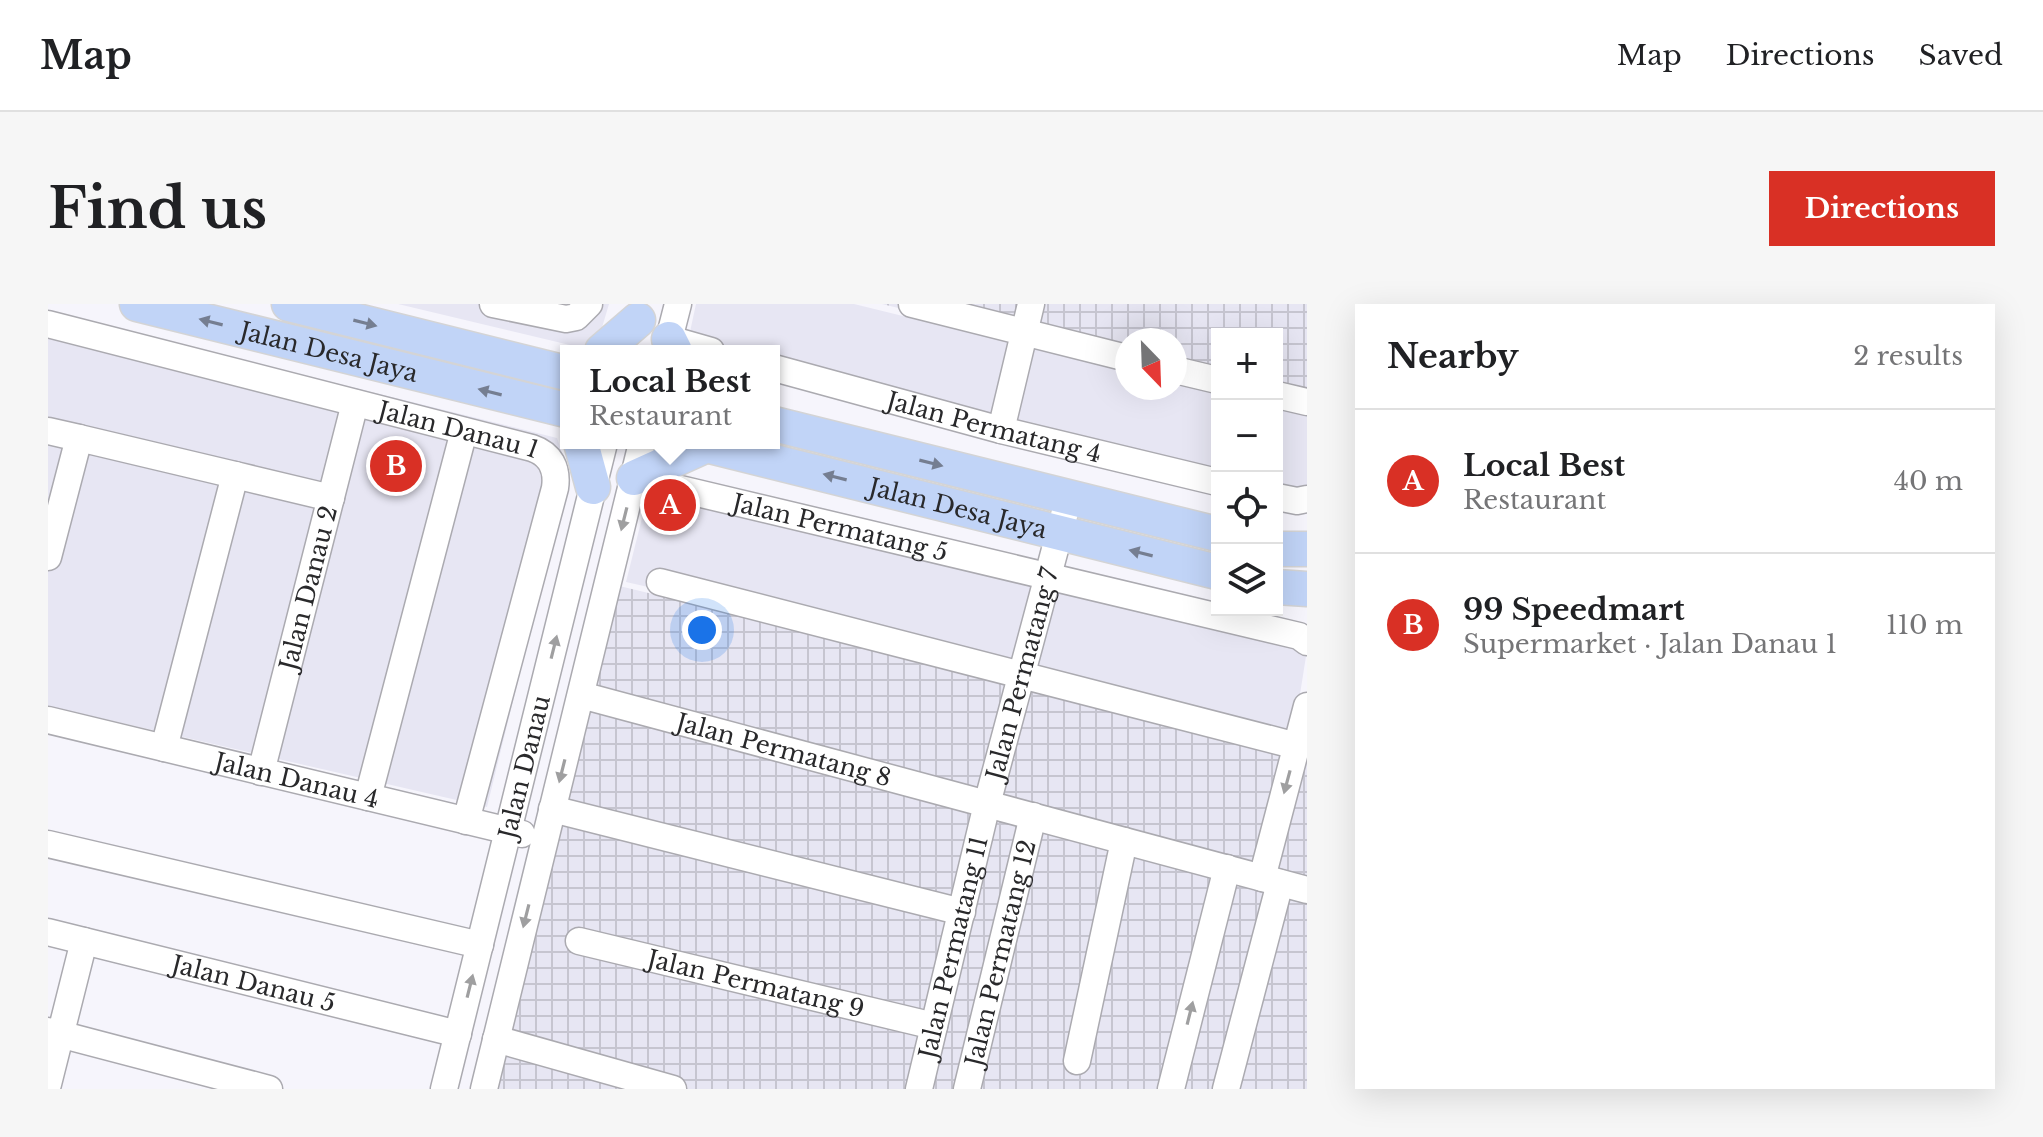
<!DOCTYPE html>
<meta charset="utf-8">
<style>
body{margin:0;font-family:"Libre Baskerville",serif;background:#f6f6f6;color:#202124}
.controls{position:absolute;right:24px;top:24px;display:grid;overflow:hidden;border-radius:0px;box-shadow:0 8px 32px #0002}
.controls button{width:72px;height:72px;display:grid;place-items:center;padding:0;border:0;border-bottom:2px solid #e0e0e0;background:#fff;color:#202124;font:40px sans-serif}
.compass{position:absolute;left:1067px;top:24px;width:72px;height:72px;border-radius:50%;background:#fff;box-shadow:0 8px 32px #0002;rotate:157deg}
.you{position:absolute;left:654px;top:326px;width:28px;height:28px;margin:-20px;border:6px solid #fff;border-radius:50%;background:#1a73e8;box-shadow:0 0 0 12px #1a73e833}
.badge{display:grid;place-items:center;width:52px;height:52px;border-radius:50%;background:#d93025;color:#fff;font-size:26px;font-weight:700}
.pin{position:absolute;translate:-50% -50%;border:4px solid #fff;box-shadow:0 2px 8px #0006}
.popup{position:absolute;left:512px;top:41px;width:220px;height:104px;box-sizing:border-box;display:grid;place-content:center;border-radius:0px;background:#fff;filter:drop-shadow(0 2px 6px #0005);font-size:26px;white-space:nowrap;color:#757577}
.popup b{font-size:30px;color:#202124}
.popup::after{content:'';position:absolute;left:50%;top:100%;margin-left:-16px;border:16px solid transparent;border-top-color:#fff}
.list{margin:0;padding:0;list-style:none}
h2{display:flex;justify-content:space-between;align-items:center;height:104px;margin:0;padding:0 32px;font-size:34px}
h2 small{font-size:26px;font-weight:400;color:#757577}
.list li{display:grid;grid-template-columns:52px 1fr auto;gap:24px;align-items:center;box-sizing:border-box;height:144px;padding:0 32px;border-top:2px solid #e0e0e0}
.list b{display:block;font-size:30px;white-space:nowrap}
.list p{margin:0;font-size:26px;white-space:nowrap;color:#757577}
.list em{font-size:26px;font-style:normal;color:#757577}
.icon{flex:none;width:44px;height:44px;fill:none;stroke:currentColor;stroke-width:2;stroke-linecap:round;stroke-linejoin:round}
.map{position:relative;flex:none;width:1259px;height:785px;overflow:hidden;border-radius:0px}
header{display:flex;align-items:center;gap:48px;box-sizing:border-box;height:112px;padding:0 40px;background:#fff;border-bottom:2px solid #e0e0e0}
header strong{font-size:38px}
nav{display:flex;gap:44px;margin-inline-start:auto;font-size:28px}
.intro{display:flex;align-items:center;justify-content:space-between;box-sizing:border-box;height:192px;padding:0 48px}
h1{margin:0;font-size:56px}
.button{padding:20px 36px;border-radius:0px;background:#d93025;color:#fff;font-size:28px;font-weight:700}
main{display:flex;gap:48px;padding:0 48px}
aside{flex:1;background:#fff;border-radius:0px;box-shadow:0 8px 32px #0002}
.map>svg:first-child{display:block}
</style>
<header>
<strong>Map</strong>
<nav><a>Map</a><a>Directions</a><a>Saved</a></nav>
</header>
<div class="intro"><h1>Find us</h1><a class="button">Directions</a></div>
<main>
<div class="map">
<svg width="1259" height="785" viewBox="0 0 1259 785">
<defs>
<pattern id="industrial-grid" width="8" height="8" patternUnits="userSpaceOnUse" patternTransform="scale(2)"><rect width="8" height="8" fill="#e7e6f3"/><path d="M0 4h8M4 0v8" fill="none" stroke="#c6c5d0"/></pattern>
</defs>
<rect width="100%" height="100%" fill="#f6f5fc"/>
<g fill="#e7e6f3">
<path d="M350 0H561L547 47Z"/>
<path d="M648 0H806L1079 67V84H1127V79L1169 89V165L726 57V47H683L640 37Z"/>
<path d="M0 8 509 134 521 169 439 503 0 402Z"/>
<path d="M1229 104 1259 111V187L1229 179Z"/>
<path d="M601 186 1259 346 1246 428 578 278Z"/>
</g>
<g fill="url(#industrial-grid)">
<path d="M834 0H1259V103L1229 96V30H1169V81L1127 71V36H1079V60Z"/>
<path d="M563 280 1259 447V785H448Z"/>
</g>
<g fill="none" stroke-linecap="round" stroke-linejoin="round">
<g stroke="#abaab0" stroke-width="29">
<g id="minor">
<path d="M445 0 518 15 528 13 541 0"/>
<path d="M864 0 1079 54"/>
<path id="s1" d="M0 20 484 144C502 150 510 164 507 184L418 517"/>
<path d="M621 35 663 47"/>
<path d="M618 47 630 0"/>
<path id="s2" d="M726 64 953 126 1169 178"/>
<path d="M1127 66 1169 76"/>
<path d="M1229 91 1259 98"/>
<path d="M953 126 983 0"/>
<path d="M0 127 31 134"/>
<path d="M187 171 283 194"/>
<path id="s3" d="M586 174 1251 332 1259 338"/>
<path d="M1229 193 1249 197 1259 195"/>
<path d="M0 253 31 134 187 171 116 444"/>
<path d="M612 278 1249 442"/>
<path id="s4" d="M533 391 1259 586"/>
<path id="s5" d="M0 416 474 530"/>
<path id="s6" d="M213 468 307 99"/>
<path d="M320 493 416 127"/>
<path d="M504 505 914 608"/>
<path d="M0 540 432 641"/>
<path d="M1214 574 1259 402"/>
<path id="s7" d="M0 628 410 730"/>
<path id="s8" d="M531 637 886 722"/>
<path d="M0 727 221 785"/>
<path d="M448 735 625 785"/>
<path d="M1029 757 1076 537"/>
<path d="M0 780 36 637"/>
<path id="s9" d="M396 785 556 139"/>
<path d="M436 785 594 139"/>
<path id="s10" d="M871 785 939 500 1021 193"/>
<path id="s11" d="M919 785 985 512"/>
<path d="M1123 785 1179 564"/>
<path d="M1178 785 1232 579"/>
</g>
</g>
<g stroke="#d4d4d5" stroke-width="37">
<g id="major">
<path id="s12" d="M89 0 518 106"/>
<path d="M241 0 518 69"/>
<path d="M621 35 627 47"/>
<path d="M554 47 590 16"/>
<path d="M726 120 1169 230"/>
<path d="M533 139 545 183"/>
<path id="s13" d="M650 139 1169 268"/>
<path d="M586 174 659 141"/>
<path d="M1229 245H1259"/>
<path d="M1229 283 1259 285"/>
</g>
</g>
<use href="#minor" stroke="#fff" stroke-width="26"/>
<use href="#major" stroke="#c1d4f7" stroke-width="34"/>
</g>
<defs><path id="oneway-solid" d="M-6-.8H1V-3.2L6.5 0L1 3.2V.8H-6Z" transform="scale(2)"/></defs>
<g fill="#757e91">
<use href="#oneway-solid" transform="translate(163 18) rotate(-166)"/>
<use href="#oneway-solid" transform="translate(317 19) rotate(14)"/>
<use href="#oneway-solid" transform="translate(442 88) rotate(-166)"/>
<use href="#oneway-solid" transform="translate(883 159) rotate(14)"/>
<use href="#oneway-solid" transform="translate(787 173) rotate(-166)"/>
<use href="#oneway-solid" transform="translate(1093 249) rotate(-166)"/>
</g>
<g fill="#9f9fa0">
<use href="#oneway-solid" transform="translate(576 215) rotate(104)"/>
<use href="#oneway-solid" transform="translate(506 343) rotate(-76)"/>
<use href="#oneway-solid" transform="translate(514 467) rotate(104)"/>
<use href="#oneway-solid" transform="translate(1239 478) rotate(105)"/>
<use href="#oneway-solid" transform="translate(478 612) rotate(104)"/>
<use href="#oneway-solid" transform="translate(422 682) rotate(-76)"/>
<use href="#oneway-solid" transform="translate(1142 709) rotate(-76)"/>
</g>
<g text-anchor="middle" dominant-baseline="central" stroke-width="6" stroke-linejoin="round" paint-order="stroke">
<g font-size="24" fill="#29292b" stroke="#f6f5fc">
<text stroke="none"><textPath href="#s12" startOffset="198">Jalan Desa Jaya</textPath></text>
<text stroke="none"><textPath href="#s2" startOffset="228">Jalan Permatang 4</textPath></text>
<text stroke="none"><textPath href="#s1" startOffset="424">Jalan Danau 1</textPath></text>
<text stroke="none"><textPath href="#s13" startOffset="268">Jalan Desa Jaya</textPath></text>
<text stroke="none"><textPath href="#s3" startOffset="212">Jalan Permatang 5</textPath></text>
<text stroke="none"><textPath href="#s6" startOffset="190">Jalan Danau 2</textPath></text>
<text stroke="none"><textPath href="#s10" startOffset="428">Jalan Permatang 7</textPath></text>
<text stroke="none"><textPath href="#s4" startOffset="210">Jalan Permatang 8</textPath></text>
<text stroke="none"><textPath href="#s9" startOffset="332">Jalan Danau</textPath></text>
<text stroke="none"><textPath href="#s5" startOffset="256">Jalan Danau 4</textPath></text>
<text stroke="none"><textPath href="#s10" startOffset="146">Jalan Permatang 11</textPath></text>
<text stroke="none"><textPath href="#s11" startOffset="140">Jalan Permatang 12</textPath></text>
<text stroke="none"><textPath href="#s7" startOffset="212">Jalan Danau 5</textPath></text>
<text stroke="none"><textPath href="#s8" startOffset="182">Jalan Permatang 9</textPath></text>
</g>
</g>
</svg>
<div class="controls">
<button>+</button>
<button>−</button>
<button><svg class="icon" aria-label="locate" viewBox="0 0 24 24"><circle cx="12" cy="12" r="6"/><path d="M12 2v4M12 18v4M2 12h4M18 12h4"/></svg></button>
<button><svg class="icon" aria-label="layers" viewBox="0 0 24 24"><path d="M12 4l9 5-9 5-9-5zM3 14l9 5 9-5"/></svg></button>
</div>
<svg class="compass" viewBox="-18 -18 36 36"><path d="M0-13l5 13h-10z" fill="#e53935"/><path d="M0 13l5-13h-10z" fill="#757577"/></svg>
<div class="you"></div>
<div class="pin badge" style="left:622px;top:201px">A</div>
<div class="popup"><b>Local Best</b>Restaurant</div>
<div class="pin badge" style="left:348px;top:162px">B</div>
</div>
<aside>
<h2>Nearby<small>2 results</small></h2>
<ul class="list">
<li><span class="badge">A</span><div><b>Local Best</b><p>Restaurant</p></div><em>40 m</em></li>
<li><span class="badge">B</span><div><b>99 Speedmart</b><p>Supermarket · Jalan Danau 1</p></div><em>110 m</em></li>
</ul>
</aside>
</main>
